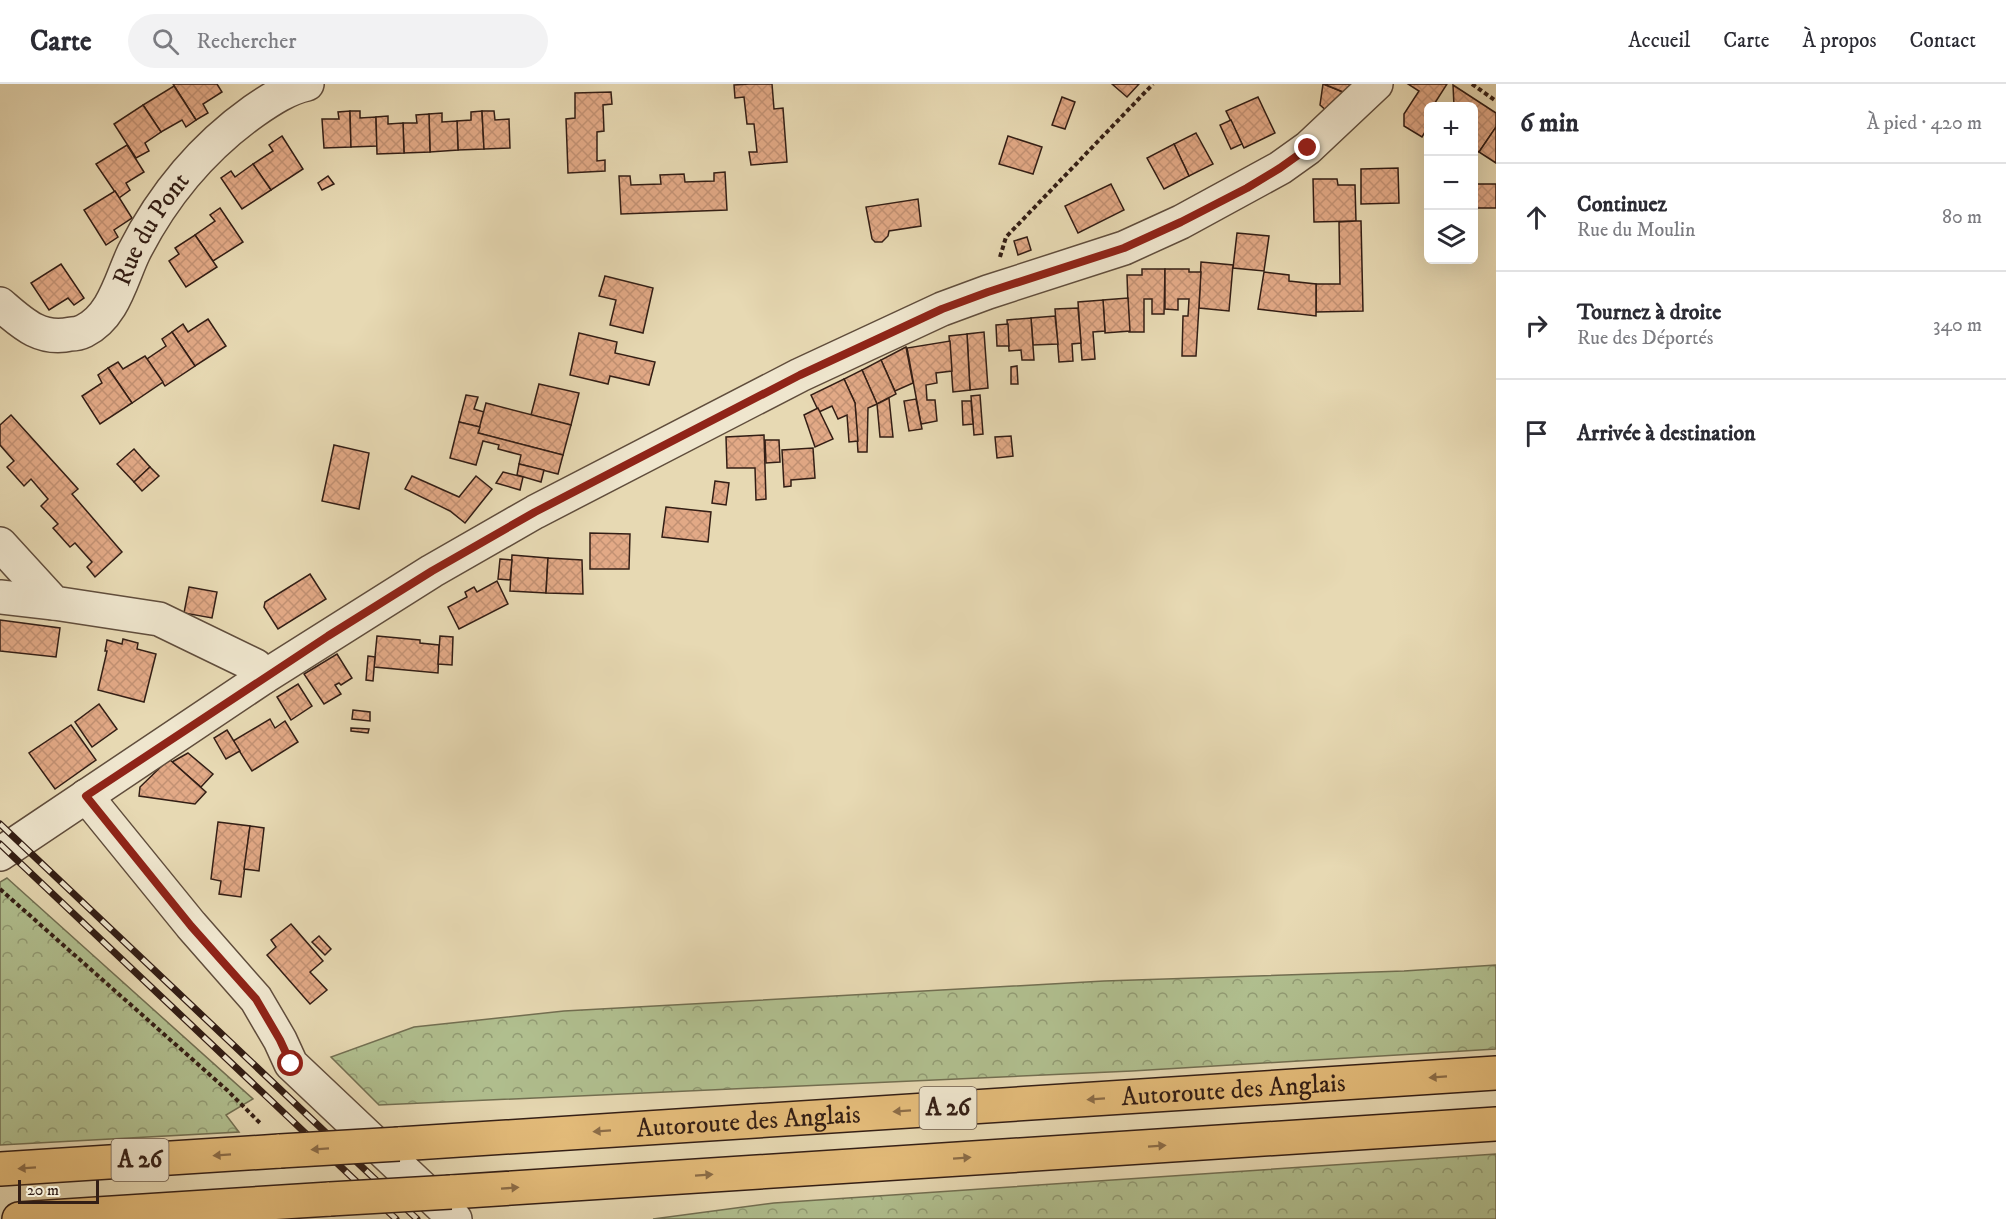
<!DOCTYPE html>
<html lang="fr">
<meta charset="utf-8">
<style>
body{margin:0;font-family:"IM FELL DW Pica",serif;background:#f2f2f3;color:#2b2b33}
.controls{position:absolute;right:18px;top:18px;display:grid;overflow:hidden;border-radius:9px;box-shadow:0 6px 24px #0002}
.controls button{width:54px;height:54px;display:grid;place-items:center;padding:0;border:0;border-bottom:2px solid #e1e1e2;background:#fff;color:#2b2b33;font:30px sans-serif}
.scale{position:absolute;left:18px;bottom:15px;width:81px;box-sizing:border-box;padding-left:6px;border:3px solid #331e15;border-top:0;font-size:16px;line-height:21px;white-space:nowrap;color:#331e15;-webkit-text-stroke:4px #efe6ce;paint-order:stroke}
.stop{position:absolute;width:18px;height:18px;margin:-14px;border:4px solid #8f2418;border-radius:50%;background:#fff}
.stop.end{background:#8f2418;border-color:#fff;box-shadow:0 2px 6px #0008}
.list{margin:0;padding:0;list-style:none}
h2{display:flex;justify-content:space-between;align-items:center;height:78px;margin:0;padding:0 24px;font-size:26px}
h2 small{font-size:20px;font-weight:400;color:#7c7c81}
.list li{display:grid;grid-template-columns:39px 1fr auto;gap:18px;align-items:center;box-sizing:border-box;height:108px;padding:0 24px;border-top:2px solid #e1e1e2}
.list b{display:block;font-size:22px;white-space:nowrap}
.list p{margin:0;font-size:20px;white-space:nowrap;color:#7c7c81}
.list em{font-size:20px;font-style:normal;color:#7c7c81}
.icon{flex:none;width:33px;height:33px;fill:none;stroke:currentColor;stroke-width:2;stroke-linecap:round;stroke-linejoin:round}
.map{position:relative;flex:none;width:1496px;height:1135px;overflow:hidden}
header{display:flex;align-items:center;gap:36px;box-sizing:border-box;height:84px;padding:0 30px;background:#fff;border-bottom:2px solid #e1e1e2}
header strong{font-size:28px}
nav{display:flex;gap:33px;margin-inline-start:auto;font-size:21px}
.search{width:420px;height:54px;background:#f2f2f3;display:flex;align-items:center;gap:15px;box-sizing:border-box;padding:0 21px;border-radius:33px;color:#7c7c81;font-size:22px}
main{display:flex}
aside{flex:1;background:#fff}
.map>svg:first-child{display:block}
</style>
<header>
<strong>Carte</strong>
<div class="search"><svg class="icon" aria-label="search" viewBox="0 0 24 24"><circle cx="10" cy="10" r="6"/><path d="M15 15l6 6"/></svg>Rechercher</div>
<nav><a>Accueil</a><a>Carte</a><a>À propos</a><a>Contact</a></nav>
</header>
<main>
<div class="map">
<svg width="1496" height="1135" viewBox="0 0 1496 1135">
<defs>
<pattern id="forest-crowns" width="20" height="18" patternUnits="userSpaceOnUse" patternTransform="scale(1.5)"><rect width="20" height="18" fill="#b1c090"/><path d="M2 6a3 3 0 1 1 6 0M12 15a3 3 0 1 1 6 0" fill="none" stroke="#919b74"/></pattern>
<pattern id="building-cross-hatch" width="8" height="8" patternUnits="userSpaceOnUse" patternTransform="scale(1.5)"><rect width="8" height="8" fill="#e2a986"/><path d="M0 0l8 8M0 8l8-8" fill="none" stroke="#c29173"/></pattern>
</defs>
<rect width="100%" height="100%" fill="#e7d9b3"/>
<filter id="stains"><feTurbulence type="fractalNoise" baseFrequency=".00333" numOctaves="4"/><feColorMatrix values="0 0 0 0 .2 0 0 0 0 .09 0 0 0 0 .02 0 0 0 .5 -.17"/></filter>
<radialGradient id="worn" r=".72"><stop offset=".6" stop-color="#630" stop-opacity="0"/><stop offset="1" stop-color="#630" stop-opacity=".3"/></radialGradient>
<g fill="url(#forest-crowns)" stroke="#726f52" stroke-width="1.5">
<path d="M7 794 253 1015 226 1031 239 1048 0 1061V798Z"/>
<path d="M1496 881V965L1132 987 379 1021 331 973 414 943 564 927 1104 897 1404 887Z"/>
<path d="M1496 1070V1135H653L774 1119Z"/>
</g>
<g fill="url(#building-cross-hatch)" stroke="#331e15" stroke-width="1.5">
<path d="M173 0H217L222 8 203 20 208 29 196 36Z"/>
<path d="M749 0H772L774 25 783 24 787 78 751 81 749 68H757L754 40H747L744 13 735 14 734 1Z"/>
<path d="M1112 0H1139L1127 13Z"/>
<path d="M1323 0 1348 10 1328 28 1320 21Z"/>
<path d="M1324 0H1358L1348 10Z"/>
<path d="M1408 0H1447L1433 22H1428L1427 32 1428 33V43L1422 53 1404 42V30L1419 7Z"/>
<path d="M1453 1 1496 29V43L1479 68 1474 64V22H1454Z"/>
<path d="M174 2 196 36 186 43 182 36 161 48 143 21Z"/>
<path d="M611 8 612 20 603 21 604 47 597 48V77L605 76V87L568 89 566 35 575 34V9Z"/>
<path d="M1062 13 1075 18 1065 45 1052 41Z"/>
<path d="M1258 13 1275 49 1244 64 1226 27Z"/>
<path d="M143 21 161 48 145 59 149 67 136 74 114 40Z"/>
<path d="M350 27 351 63 324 64 322 35H339L338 28Z"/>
<path d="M350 27H360V34L376 33 377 62 351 63Z"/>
<path d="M482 27 484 65 458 66 457 37 471 36V28Z"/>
<path d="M482 27H494L495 36 509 35 510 64 484 65Z"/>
<path d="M442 29V38L457 37 458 66 430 68 429 30Z"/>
<path d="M429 30 430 68 404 69 403 39H417L416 31Z"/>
<path d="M388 32V40L403 39 404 69 377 70 376 33Z"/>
<path d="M1231 36 1242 60 1231 65 1220 41Z"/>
<path d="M1496 43V79L1479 68Z"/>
<path d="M1196 49 1213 80 1189 92 1174 60Z"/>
<path d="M282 52 303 85 271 106 253 80 273 67 269 61Z"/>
<path d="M1008 52 1042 63 1033 90 999 80Z"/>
<path d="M1174 60 1189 92 1164 105 1147 74Z"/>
<path d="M127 61 144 88 126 99 130 106 119 114 96 80Z"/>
<path d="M253 80 271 106 242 125 221 94 231 87 235 93Z"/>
<path d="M1398 84 1399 119 1361 120V85Z"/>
<path d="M725 88 727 126 621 130 619 92H630L631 101 661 100 660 91 684 90 685 98 714 97V89Z"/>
<path d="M328 92 334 100 322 106 318 99Z"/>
<path d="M1313 95H1337L1338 101H1355L1356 137 1314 138Z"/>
<path d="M1111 100 1124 126 1078 149 1065 122Z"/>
<rect x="1474" y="100" width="22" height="24"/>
<path d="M115 107 132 134 114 146 118 153 106 161 84 126Z"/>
<path d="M918 115 921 142 889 147 888 152 882 158H875L872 155 866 123Z"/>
<path d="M220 124 243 158 213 177 195 151 215 137 210 131Z"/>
<path d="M1356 137H1361L1363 227 1316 228V200H1340L1339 138Z"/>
<path d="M1237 149 1269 152 1264 187 1233 184Z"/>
<path d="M195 151 217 183 186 203 169 177 179 170 175 164Z"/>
<path d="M1027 153 1031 166 1018 171 1014 157Z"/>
<path d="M1201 178 1233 181 1229 227 1199 224Z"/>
<path d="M61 180 84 214 74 221 68 214 49 226 31 199Z"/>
<path d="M1142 185H1165L1164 230H1152V215H1144V248H1129L1127 191H1142Z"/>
<path d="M1165 185H1189V188H1201L1196 272H1182L1183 232H1188L1189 215H1178V226L1165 225Z"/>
<path d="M1264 188 1289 191V197L1316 200V232L1258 225Z"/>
<path d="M605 192 653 204 643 249 610 241 616 216 599 212Z"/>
<path d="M1128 214 1130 247 1105 249 1103 216Z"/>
<path d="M1103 216 1105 247 1093 248 1095 275 1082 276 1078 218Z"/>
<path d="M1078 224 1081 259 1072 260 1073 277 1059 278 1055 225Z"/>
<path d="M1055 232 1058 260 1033 261 1031 234Z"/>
<path d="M1031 234 1034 276H1022L1021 266 1009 267 1007 236Z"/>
<path d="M208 235 226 262 195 282 172 248 183 240 188 248Z"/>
<path d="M1008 240 1009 262H997L996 241Z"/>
<path d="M172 248 195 282 165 302 147 275 166 262 162 255Z"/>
<path d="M984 248 988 304 970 306 967 250Z"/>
<path d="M579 249 617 258 615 269 655 278 649 301 610 292 608 300 570 291Z"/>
<path d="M967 250 970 306 953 308 949 252Z"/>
<path d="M950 257 952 287 936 289 937 299 926 301 927 316H935L937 337 921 340 907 264Z"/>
<path d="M906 263 913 299 895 307 881 276Z"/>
<path d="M145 272 163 298 132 319 108 284 118 278 123 285Z"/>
<path d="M881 276 896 310 877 320 862 286Z"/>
<path d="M1017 282 1018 300H1011V283Z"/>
<path d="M108 284 132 319 100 340 82 312 102 299 98 291Z"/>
<path d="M862 286 877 320 868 324 867 368H858L855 319 844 295Z"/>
<path d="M844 295 855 319 858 357 849 358 847 331 838 335 832 322 819 328 811 311Z"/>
<path d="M539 300 579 309 571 341 531 331Z"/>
<path d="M466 311 478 313 474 325 484 328 480 343 459 338Z"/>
<path d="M980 311 983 350 974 351 971 312Z"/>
<path d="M889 314 893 353H880L877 320Z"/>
<path d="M916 315 922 345 909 347 904 317Z"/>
<path d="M962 317H971L973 340 963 341Z"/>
<path d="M486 319 571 341 563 371 478 349Z"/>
<path d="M818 324 833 355 815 363 804 331Z"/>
<path d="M11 331 78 405 72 410 122 468 95 493 87 483 92 478 83 468 75 459 70 463 53 444 58 440 41 422 48 415 31 395 24 402 7 383 14 377 0 361V341Z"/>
<path d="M459 338 480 343 478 349 563 371 558 390 519 380 521 371 498 365 499 361 483 357 476 381 450 374Z"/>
<path d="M764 351 766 415 756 416 755 384H727L726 353Z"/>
<path d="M1011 352 1013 372 997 374 995 353Z"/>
<path d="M765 356H779L780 378 766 379Z"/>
<path d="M334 361 369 369 359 425 322 417Z"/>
<path d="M813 364 815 394 791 396V402L784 403 782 366Z"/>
<path d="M134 365 150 383 134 398 117 380Z"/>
<path d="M519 380 544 386 541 398 517 391Z"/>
<path d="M150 383 159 392 142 407 134 398Z"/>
<path d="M503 388 523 393 520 406 496 399Z"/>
<path d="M412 392 459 413 476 392 492 405 465 439 450 427 405 405Z"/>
<path d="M715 397 729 399 726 421 712 419Z"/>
<path d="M666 423 711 428 708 458 662 453Z"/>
<path d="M590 449 630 450 629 485H590Z"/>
<path d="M512 471 548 474 546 509 510 507Z"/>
<path d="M548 474 582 476 583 510 546 509Z"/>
<path d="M500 475 512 476 510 496 498 495Z"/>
<path d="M310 490 326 515 278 545 264 523 265 518Z"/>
<path d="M497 497 508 520 459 545 448 523 467 513 465 508 474 503 477 508Z"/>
<path d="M189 503 217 508 212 534 184 529Z"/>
<path d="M0 536 60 544 56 573 0 567Z"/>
<path d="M377 552 420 556V559L439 561 438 589 374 583Z"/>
<path d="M440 552 453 553 452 581 438 580Z"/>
<path d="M123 555 138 559 137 565 156 570 144 618 98 606 107 567H105L107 556 122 560Z"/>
<path d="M337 570 352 594 341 601 339 599 335 601 341 610 324 620 304 590Z"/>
<path d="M368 572 375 573 373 597 366 596Z"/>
<path d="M298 600 312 622 291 636 277 613Z"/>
<path d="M99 620 117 645 92 663 75 638Z"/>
<path d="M353 626 370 628V637L352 635Z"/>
<path d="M270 635 275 644 285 637 298 658 252 687 233 657Z"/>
<path d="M71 641 96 676 55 705 29 669Z"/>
<path d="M351 644 369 645 368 649 351 647Z"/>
<path d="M227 646 240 667 226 675 214 654Z"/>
<path d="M188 669 213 690 201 703 172 678Z"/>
<path d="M169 675 206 708 195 720 139 712 140 703Z"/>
<path d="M218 738 250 742 241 813 219 810 221 797 211 795Z"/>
<path d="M250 742 264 744 259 787 244 785Z"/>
<path d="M291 840 323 877 310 888 327 906 310 920 267 871 276 863 271 856Z"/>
<path d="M319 852 331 865 325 871 312 858Z"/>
</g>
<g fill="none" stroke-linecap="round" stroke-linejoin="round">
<g stroke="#604d3c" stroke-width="36">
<g id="minor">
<path id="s1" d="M0 220C22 239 40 257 71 250 76 250 80 249 84 247 114 232 121 195 134 168 163 111 202 64 254 27 270 16 288 4 307 0"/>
<path d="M0 460 54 519 159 535 256 582 264 593"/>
<path d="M0 513 54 519"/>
<path d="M86 712 191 841 256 915 280 956 291 980 455 1135"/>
<path d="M0 770 264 593 432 487 535 428 800 291 942 225 988 208 1124 164 1181 138 1280 84 1308 64 1376 0"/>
</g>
</g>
<g stroke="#331e15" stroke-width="36">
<g id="highway">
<path id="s2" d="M399 1060 1496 989"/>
<path d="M0 1085 280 1067"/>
<path d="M451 1108 1496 1040"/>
<path d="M19 1135 330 1115"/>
</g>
</g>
<g stroke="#331e15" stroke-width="4" stroke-dasharray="4.5 3" stroke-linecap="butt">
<path d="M1472 0 1496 17"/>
<path d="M1000 173 1006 153 1153 0"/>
<path d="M0 805 227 1006 260 1039"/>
</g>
<use href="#minor" stroke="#efe6ce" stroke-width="33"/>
<use href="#highway" stroke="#e4bc7a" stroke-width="33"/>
<g stroke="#331e15" stroke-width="7">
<g id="rail">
<path d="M0 740 417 1135"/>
<path d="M0 760 396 1135"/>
</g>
</g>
<use href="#rail" stroke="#efe6ce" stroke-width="4.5" stroke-dasharray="14" stroke-linecap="butt"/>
<g stroke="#331e15" stroke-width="36" stroke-linecap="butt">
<g id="highway-bridge">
<path d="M280 1067 399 1060"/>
<path d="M330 1115 451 1108"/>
</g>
</g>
<use href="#highway-bridge" stroke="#e4bc7a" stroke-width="33"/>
</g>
<defs><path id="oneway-solid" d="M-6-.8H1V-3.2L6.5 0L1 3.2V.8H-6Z" transform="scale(1.5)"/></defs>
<g fill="#8c6d48">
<use href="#oneway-solid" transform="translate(1438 993) rotate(176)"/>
<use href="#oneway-solid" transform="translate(1096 1015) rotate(176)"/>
<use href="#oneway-solid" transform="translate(902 1027) rotate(176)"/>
<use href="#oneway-solid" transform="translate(602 1047) rotate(176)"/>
<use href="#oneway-solid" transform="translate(1157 1062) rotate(-4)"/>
<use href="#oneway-solid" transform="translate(320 1065) rotate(176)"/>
<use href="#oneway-solid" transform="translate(222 1071) rotate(176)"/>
<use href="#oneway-solid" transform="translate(962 1074) rotate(-4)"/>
<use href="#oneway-solid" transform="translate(27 1084) rotate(176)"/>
<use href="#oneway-solid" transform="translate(704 1091) rotate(-4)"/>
<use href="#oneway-solid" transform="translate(510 1104) rotate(-4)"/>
</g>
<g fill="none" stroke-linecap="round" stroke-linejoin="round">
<path stroke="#8f2418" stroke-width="8" d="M291 980 280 956 256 915 191 842 86 712 328 552 432 487 535 428 800 291 942 225 988 208 1124 164 1181 138 1247 104 1280 84 1308 64"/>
</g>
<g text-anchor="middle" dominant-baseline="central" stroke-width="4.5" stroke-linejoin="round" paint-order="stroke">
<g fill="#efe6ce" stroke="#6b5a4c" stroke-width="1.5">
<rect x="919.5" y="1003" width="57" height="42" rx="4.5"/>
<rect x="111.5" y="1055" width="57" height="42" rx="4.5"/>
</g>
<g font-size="24" font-weight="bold" fill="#331e15">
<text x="948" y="1024">A 26</text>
<text x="140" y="1076">A 26</text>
</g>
<g font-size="26" fill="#331e15" stroke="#efe6ce">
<text stroke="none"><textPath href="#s1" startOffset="218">Rue du Pont</textPath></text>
<text stroke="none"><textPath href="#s2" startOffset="836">Autoroute des Anglais</textPath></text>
<text stroke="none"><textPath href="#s2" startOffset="350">Autoroute des Anglais</textPath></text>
</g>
</g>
<rect width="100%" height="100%" filter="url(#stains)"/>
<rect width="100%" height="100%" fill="url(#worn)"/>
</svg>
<div class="controls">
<button>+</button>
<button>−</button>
<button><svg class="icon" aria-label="layers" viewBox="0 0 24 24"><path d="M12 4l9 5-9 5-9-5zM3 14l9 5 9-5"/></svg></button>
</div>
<div class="scale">20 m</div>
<div class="stop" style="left:291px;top:980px"></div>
<div class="stop end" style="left:1308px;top:64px"></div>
</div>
<aside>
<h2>6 min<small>À pied · 420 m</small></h2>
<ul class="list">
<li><svg class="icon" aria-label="ahead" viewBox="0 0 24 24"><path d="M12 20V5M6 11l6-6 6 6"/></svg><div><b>Continuez</b><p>Rue du Moulin</p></div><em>80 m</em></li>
<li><svg class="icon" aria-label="right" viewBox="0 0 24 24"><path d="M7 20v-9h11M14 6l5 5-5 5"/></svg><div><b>Tournez à droite</b><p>Rue des Déportés</p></div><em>340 m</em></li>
<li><svg class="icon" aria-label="arrive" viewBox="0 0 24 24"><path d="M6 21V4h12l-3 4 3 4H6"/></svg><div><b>Arrivée à destination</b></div></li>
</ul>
</aside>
</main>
